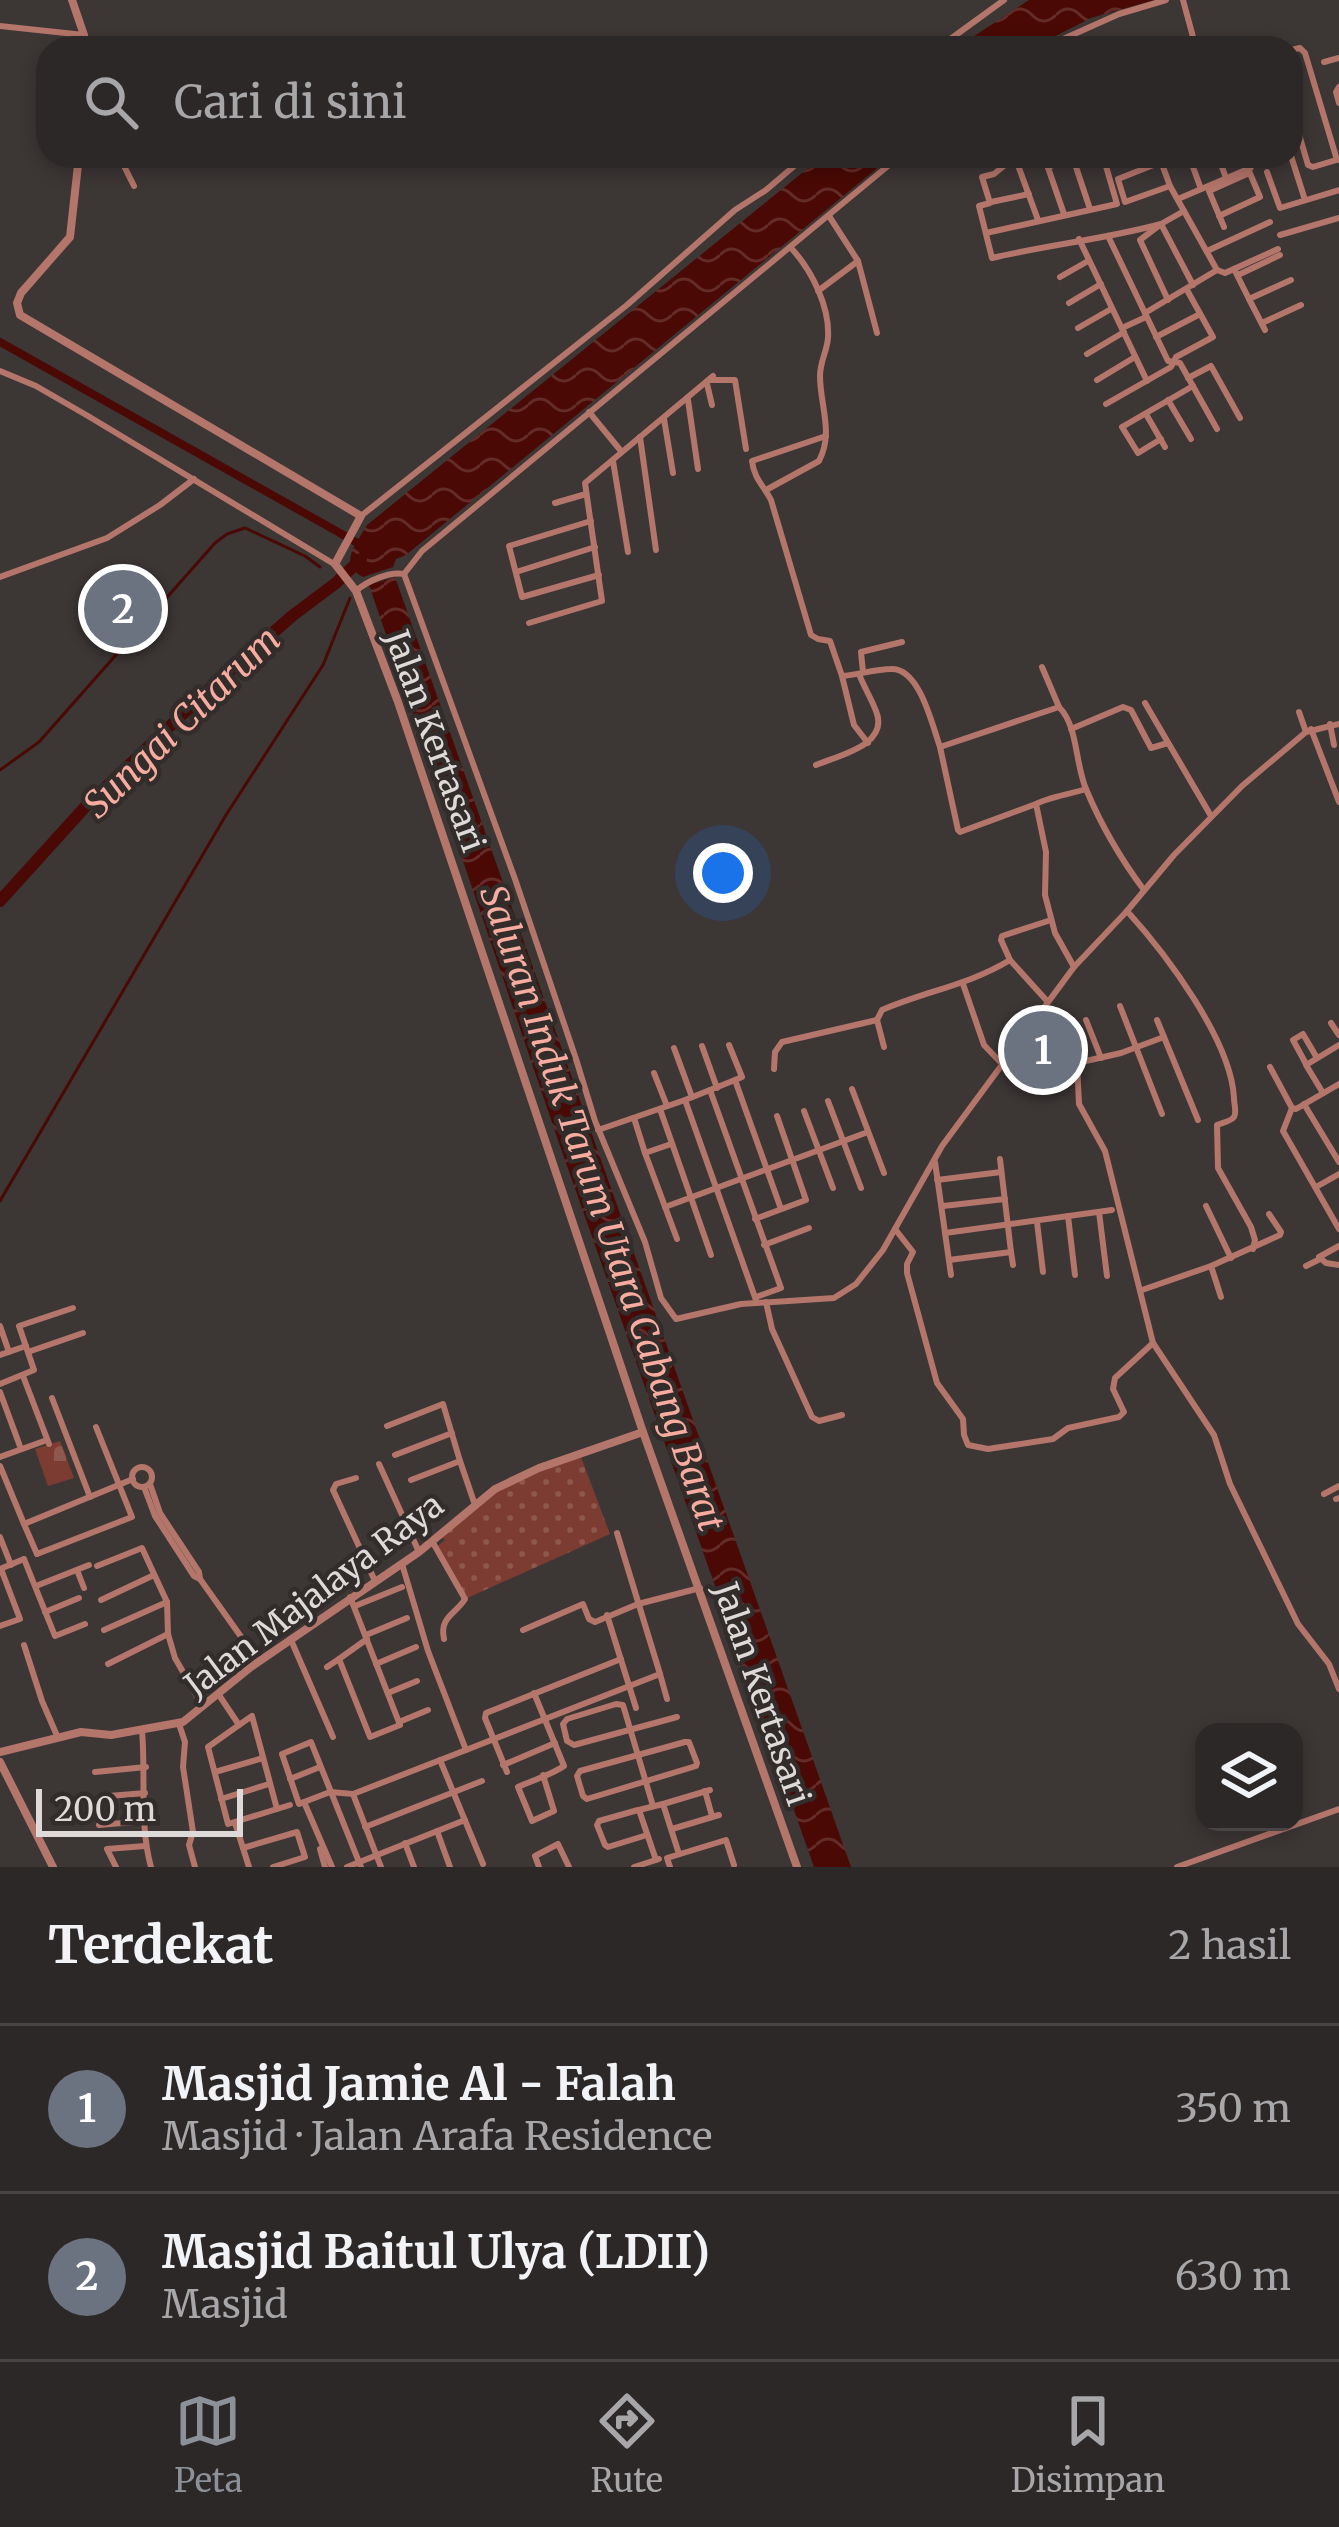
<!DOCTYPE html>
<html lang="id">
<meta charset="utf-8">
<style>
body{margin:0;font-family:Merriweather,serif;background:#393434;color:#f1f3f6}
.controls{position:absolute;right:36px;bottom:36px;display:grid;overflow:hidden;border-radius:24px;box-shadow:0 6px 18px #0003}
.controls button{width:108px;height:108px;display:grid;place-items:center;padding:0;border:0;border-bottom:3px solid #484445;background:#2d2828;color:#f1f3f6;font:60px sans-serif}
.scale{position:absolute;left:36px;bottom:30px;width:207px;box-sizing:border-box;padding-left:12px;border:6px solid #dedad9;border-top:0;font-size:33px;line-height:42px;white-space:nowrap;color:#dedad9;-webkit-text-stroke:9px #322c2b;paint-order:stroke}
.you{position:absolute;left:723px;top:873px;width:42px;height:42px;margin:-30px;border:9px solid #fff;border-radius:50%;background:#1a73e8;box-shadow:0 0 0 18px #1a73e833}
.badge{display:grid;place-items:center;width:78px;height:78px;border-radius:50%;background:#8c9099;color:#fff;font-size:39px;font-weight:700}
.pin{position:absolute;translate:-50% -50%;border:6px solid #fff;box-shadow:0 3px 12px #0006}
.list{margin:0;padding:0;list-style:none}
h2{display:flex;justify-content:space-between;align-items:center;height:156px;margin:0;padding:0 48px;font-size:51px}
h2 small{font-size:39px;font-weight:400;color:#a7a6a8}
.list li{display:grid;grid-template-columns:78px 1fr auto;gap:36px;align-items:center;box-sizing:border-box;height:168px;padding:0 48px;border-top:3px solid #484445}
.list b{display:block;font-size:45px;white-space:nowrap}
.list p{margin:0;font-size:39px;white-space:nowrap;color:#a7a6a8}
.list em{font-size:39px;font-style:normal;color:#a7a6a8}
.icon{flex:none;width:66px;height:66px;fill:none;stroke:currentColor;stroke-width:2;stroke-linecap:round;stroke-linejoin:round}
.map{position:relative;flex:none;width:1339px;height:1867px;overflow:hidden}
.search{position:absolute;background:#2d2828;box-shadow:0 6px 18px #0003;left:36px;right:36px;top:36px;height:132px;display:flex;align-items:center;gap:30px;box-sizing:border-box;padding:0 42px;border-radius:36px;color:#a7a6a8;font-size:45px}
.sheet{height:492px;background:#2d2828}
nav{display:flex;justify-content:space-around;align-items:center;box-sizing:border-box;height:168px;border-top:3px solid #484445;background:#2d2828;font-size:33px;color:#a7a6a8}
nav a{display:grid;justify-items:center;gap:6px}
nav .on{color:#8c9099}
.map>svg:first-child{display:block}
</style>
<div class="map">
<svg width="1339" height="1867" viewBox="0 0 1339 1867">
<defs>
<pattern id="grass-dots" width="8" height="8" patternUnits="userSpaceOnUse" patternTransform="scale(3)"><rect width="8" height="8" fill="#7d3c31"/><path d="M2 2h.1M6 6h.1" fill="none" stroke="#8f584e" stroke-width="1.8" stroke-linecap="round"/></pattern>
<pattern id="cemetery-stones" width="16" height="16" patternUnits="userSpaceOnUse" patternTransform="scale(3)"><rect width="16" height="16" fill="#7d3c31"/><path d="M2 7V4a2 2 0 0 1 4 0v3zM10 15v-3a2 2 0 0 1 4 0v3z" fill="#8f584e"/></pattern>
<pattern id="water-waves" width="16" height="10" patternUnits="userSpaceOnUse" patternTransform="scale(3)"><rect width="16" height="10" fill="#4a0904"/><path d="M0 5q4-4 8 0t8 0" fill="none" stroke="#642c28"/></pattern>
</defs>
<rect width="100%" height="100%" fill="#3c3635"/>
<path fill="url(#grass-dots)" d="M581 1457 610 1534 465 1599 438 1546 445 1540 440 1535 475 1505 525 1473Z"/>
<path fill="url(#cemetery-stones)" d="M60 1441 74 1478 48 1486 35 1449Z"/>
<g fill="url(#water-waves)">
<path d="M1029 0H1154L1091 18 1032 48H956Z"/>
<path d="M823 156H892L406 555 396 559 393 567 363 577C337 564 357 543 367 525Z"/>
<path d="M395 577 851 1867H814L559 1143 369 585Z"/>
</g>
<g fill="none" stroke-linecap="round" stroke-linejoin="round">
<g stroke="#4a0904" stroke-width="3">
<path d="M0 770 39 742 215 543 227 534 245 528 305 556 320 567"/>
<path d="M0 1201 226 815 323 665 350 598"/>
</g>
<path stroke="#4a0904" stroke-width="8" d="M0 342 363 546"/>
<path stroke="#4a0904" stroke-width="12" d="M0 901 86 806 206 692 292 616 336 583 361 559"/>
<g stroke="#b4756a" stroke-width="6">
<path d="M1183 0 1196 48"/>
<path d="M0 26 84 35"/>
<path d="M938 48 1004 0"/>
<path d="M1043 48 1119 14 1166 0"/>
<path d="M1291 50 1300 48 1305 53 1337 160"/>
<path d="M1324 62 1339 58"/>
<path d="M1339 87 1336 92 1339 103"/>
<path d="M1291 107 1308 165 1313 167 1339 159"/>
<path d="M119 156 134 186"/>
<path d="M1016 156 994 174 982 177 990 203 979 206 992 258C1048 245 1105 239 1161 224L1193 285"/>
<path d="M1044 156 1064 214"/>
<path d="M1080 156 1073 158 1090 209"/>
<path d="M1189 156 1201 189"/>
<path d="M1218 156 1226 178"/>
<path d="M1291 156 1305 200"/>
<path d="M1015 157 1038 220"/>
<path d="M1161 162 1118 179 1125 202 1170 186"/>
<path d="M79 165 93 156"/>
<path d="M1048 167 1073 158"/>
<path d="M1267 172 1280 208 1339 190"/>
<path d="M1178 199 1248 169"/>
<path d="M991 202 1029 194"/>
<path d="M829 216 858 261 877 333"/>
<path d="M1219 216 1260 197 1249 171"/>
<path d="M1224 227 1209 191 1247 174 1252 165 1250 156"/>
<path d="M986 233 1117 204 1103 156"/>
<path d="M1280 235 1339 218"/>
<path d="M1108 236 1168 361 1180 363 1217 429"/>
<path d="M1079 239 1147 381"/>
<path d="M1207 251 1270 222"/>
<path d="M1234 269 1249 299 1291 280"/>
<path d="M1217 270 1225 273 1278 249"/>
<path d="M1238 275 1280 255"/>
<path d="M1060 277 1088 261"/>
<path d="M818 291 858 261"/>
<path d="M1249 299 1265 330"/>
<path d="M1168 300 1140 240 1161 224 1184 211"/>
<path d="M1069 303 1101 284"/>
<path d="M1145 313 1217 270 1170 186 1159 156"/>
<path d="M1262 323 1301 305"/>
<path d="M1078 328 1111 309"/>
<path d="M1122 328 1146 317"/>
<path d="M1156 337 1200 314"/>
<path d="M1087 354 1124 332"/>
<path d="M0 371 36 386 88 416 334 564"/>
<path d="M1188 378 1211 366 1240 418"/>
<path d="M710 380H735L746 449"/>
<path d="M1097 380 1135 357"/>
<path d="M707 384 712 405"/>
<path d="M688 400 698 469"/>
<path d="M1168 400 1191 439"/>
<path d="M1106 404 1171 367 1176 357 1213 337 1187 290"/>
<path d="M589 412 621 451"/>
<path d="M1146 414 1165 447"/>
<path d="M664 419 673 473"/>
<path d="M826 436 752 461C754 479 764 486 771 500L811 635 818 639 830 641 842 676C858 675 875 669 891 669 920 668 932 725 940 747L1059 707C1078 726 1075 763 1086 789 1101 825 1120 858 1144 890"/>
<path d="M640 437 656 550"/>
<path d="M1161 439 1138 453 1122 427 1193 386"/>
<path d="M613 461 628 552"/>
<path d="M766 490 819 461C834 432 820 406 820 376 820 362 827 351 828 338 830 307 812 271 792 249"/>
<path d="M555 503 586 494"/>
<path d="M361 516 627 305 735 210 766 190 806 156"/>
<path d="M591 521 509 546 522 597 599 575"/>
<path d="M516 572 595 547"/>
<path d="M404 574 422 551 900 156"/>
<path d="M0 577 107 538 160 505 194 479"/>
<path d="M356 591C367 581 390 571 404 574L515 879 576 1059 595 1121 645 1242 661 1298 676 1319 741 1304 834 1298 856 1284 883 1250 942 1146 1074 967 1127 911 1174 855 1242 786 1306 732 1339 724"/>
<path d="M529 623 602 601 585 483 713 376"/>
<path d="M1042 667 1059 707"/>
<path d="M863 672 861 652 902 642"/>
<path d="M842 676 854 725 868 743"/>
<path d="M1145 703 1211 816"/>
<path d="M1299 712 1306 732"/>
<path d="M1330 724 1334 745"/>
<path d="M1071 729 1123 707 1131 710 1151 748 1168 743"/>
<path d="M1311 729 1339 802"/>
<path d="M940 747 958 830 960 832 1036 804"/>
<path d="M816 765C839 755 890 745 876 711 871 698 864 687 859 674"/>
<path d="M1127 911C1166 954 1231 1040 1234 1098 1234 1105 1237 1112 1234 1117 1230 1122 1223 1122 1217 1125L1218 1168 1251 1227 1255 1240 1253 1249"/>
<path d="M1074 967 1055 933 1045 895 1046 852 1036 804C1048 797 1071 794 1086 789"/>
<path d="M963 984 984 1045 1003 1065"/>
<path d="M1047 1001 1010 960 1001 940 1002 936 1051 920"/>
<path d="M1120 1006 1162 1114"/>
<path d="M1086 1020 1101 1058"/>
<path d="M1157 1020 1198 1120"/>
<path d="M1034 1022 1072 1049 1077 1063 1079 1104 1105 1151 1153 1343 1214 1435 1230 1484 1298 1624 1329 1664 1339 1689"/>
<path d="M1331 1023 1339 1035"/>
<path d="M729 1045 742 1077 735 1080 781 1209"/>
<path d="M702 1046 717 1088"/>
<path d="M884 1047 877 1020 882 1010C926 991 969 985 1010 960"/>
<path d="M674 1048 692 1097"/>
<path d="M1077 1063 1121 1053 1164 1037"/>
<path d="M1306 1064 1293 1040 1303 1034 1317 1058"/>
<path d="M1270 1067 1292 1108"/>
<path d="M774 1069 775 1052 782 1042 877 1020"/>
<path d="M654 1073 667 1106"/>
<path d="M1339 1084 1296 1109 1292 1108 1283 1131 1339 1229"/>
<path d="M852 1089 884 1173"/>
<path d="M710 1090 781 1288 756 1297"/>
<path d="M1323 1093 1306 1065 1339 1045"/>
<path d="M685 1100 735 1080"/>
<path d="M828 1101 861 1188"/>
<path d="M1304 1104 1339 1162"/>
<path d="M660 1109 711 1255"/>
<path d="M804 1111 833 1188"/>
<path d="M634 1118 645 1153"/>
<path d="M598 1130 685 1100 757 1303"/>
<path d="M671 1144 645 1153 677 1239"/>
<path d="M935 1162 951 1275"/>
<path d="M937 1180 1001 1172"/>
<path d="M1316 1187 1339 1174"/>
<path d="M943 1206 1005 1199"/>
<path d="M1206 1206 1231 1258"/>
<path d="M665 1207 868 1132"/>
<path d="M1099 1212 1107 1276"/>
<path d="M1068 1216 1075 1275"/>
<path d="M755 1219 806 1200 777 1116"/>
<path d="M1037 1222 1043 1272"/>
<path d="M895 1229 913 1252 907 1264V1273L937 1383 963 1419 964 1435 968 1445 988 1449 1053 1439 1068 1428 1119 1417 1124 1412 1113 1389 1115 1378 1153 1343"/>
<path d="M945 1233 1112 1210"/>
<path d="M764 1245 809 1228"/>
<path d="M1339 1246 1319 1257 1326 1263 1339 1265"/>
<path d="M1011 1252 1013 1265"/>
<path d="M949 1260 1011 1252 1000 1159"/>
<path d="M1211 1266 1221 1297"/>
<path d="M1306 1266 1320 1259"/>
<path d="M1142 1290 1211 1266 1280 1235 1281 1232 1269 1214"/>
<path d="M766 1302 772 1329 812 1417 819 1421 842 1415"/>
<path d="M0 1326 9 1352"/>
<path d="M28 1352 83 1333"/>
<path d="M0 1355 26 1346"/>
<path d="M23 1376 49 1444"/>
<path d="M0 1384 34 1370 19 1326 73 1308"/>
<path d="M0 1392 21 1449"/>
<path d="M52 1398 90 1497"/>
<path d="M387 1426 443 1404 460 1461"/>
<path d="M395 1455 452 1433"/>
<path d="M0 1457 47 1440"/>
<path d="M379 1464 419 1552"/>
<path d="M0 1466 24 1524 133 1479"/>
<circle cx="142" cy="1477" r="10"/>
<path d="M356 1478 336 1484 333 1490 375 1581"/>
<path d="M411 1480 460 1461 475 1505"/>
<path d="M150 1484 160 1513 199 1572 200 1579"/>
<path d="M144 1487 155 1516 194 1576 200 1579 259 1662"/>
<path d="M1324 1494 1339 1486"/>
<path d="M1336 1499 1339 1498"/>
<path d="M24 1524 37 1554"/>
<path d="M0 1537 11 1565"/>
<path d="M432 1541 465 1599C456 1614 439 1617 444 1639"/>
<path d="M37 1554 132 1517 96 1427"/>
<path d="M24 1559 55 1636 85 1624"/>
<path d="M402 1564 428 1651 466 1750 660 1674 617 1533"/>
<path d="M97 1566 142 1548 167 1602 168 1634 175 1658 202 1705"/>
<path d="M0 1569 24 1559"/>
<path d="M77 1570 84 1588"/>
<path d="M36 1586 89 1565"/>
<path d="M350 1597 354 1607 400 1725 370 1737 339 1659 367 1639"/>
<path d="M101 1600 154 1575"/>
<path d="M355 1606 402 1587"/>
<path d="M45 1612 79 1598"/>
<path d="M607 1615 636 1708"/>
<path d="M0 1626 20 1619 1 1569"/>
<path d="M104 1630 167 1602"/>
<path d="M523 1630 583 1604 589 1619 595 1622 638 1604 700 1588"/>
<path d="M366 1635 407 1618"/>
<path d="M291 1640 333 1737"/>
<path d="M24 1645 42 1701 58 1738"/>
<path d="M108 1664 168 1634"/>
<path d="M376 1664 416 1647"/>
<path d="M327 1667 339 1659"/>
<path d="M660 1674 667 1699"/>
<path d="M388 1693 417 1681"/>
<path d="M534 1693 564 1766C551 1775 533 1780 518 1787L532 1821 554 1811 543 1775"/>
<path d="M219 1695 239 1725 252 1716 277 1809 290 1805"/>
<path d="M399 1722 428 1710"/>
<path d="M179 1724 185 1742 183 1767 193 1832 189 1845 195 1867"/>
<path d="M239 1725 208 1747 228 1824 277 1809"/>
<path d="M142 1731C146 1775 139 1824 151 1867"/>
<path d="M685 1742H689L697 1763 696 1766 587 1799 583 1796 577 1776 580 1771Z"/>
<path d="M440 1760 483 1864"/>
<path d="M503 1765 555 1743"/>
<path d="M95 1772 146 1767"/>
<path d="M215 1772 263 1758"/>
<path d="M507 1772 485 1718 486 1713 621 1659"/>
<path d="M290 1779 320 1767"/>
<path d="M705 1791 712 1816"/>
<path d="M353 1794 381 1867"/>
<path d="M109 1796 145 1793"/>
<path d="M221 1799 269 1784"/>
<path d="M304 1802 299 1804 282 1754 311 1742 361 1867"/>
<path d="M663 1804 710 1790"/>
<path d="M653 1806 623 1705 616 1704 567 1719 563 1724 567 1741 574 1745 677 1717"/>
<path d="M638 1810 599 1821 597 1825 605 1845 608 1847 647 1835"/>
<path d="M235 1823 249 1867"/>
<path d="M99 1825 146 1821"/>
<path d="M365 1827 482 1781"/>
<path d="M672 1829 719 1815"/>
<path d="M437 1831 450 1867"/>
<path d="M405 1843 414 1867"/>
<path d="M243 1848 297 1832 305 1857 273 1867"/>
<path d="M320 1849 325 1867"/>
<path d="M656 1860 639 1810 663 1804 679 1854"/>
<path d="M116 1867 107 1849 145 1846"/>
<path d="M332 1867 304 1802 330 1792 353 1794 466 1750"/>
<path d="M347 1867 465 1820"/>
<path d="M539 1867 535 1856 558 1844 569 1867"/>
<path d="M634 1867 659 1859"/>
<path d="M670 1867 667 1858 726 1840 734 1865"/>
<path d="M1177 1867 1339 1809"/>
</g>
<g stroke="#b4756a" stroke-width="8">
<path d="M72 0 84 35V48"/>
<path d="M79 156 70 237 21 293 17 303 20 315 361 516 335 564 356 591 398 702 643 1432 797 1867"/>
<path d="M0 1752 81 1732 111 1735 183 1722 251 1667 419 1552 495 1489 539 1468 643 1432"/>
<path d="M0 1762 53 1867"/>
</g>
</g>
<g text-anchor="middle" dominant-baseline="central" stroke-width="9" stroke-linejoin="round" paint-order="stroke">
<g font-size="33" fill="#dedad9" stroke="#322c2b">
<text transform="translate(435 741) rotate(70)">Jalan Kertasari</text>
<text transform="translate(314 1595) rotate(-37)">Jalan Majalaya Raya</text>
<text transform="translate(762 1694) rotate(71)">Jalan Kertasari</text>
</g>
<g font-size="36" font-style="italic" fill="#f7ac9f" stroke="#322c2b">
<text transform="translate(182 722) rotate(-44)">Sungai Citarum</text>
<text transform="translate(602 1208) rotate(71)">Saluran Induk Tarum Utara Cabang Barat</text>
</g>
</g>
</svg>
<div class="controls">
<button><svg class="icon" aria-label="layers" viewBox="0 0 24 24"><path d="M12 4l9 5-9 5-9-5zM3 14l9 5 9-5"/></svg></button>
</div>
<div class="scale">200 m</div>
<div class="you"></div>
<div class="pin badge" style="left:1043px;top:1050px;background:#6b7280">1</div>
<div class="pin badge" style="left:123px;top:609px;background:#6b7280">2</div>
<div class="search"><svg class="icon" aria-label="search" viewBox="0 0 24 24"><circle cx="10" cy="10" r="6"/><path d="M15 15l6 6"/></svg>Cari di sini</div>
</div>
<section class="sheet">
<h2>Terdekat<small>2 hasil</small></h2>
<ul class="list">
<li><span class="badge" style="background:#6b7280">1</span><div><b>Masjid Jamie Al - Falah</b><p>Masjid · Jalan Arafa Residence</p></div><em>350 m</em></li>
<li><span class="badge" style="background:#6b7280">2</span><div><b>Masjid Baitul Ulya (LDII)</b><p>Masjid</p></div><em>630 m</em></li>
</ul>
</section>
<nav>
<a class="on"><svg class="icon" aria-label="map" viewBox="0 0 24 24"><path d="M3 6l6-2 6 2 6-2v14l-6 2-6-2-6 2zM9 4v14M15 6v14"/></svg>Peta</a>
<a><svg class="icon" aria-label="directions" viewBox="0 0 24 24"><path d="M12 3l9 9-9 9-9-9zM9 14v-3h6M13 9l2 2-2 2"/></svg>Rute</a>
<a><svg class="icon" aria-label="saved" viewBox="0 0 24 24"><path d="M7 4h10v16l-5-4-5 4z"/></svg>Disimpan</a>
</nav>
